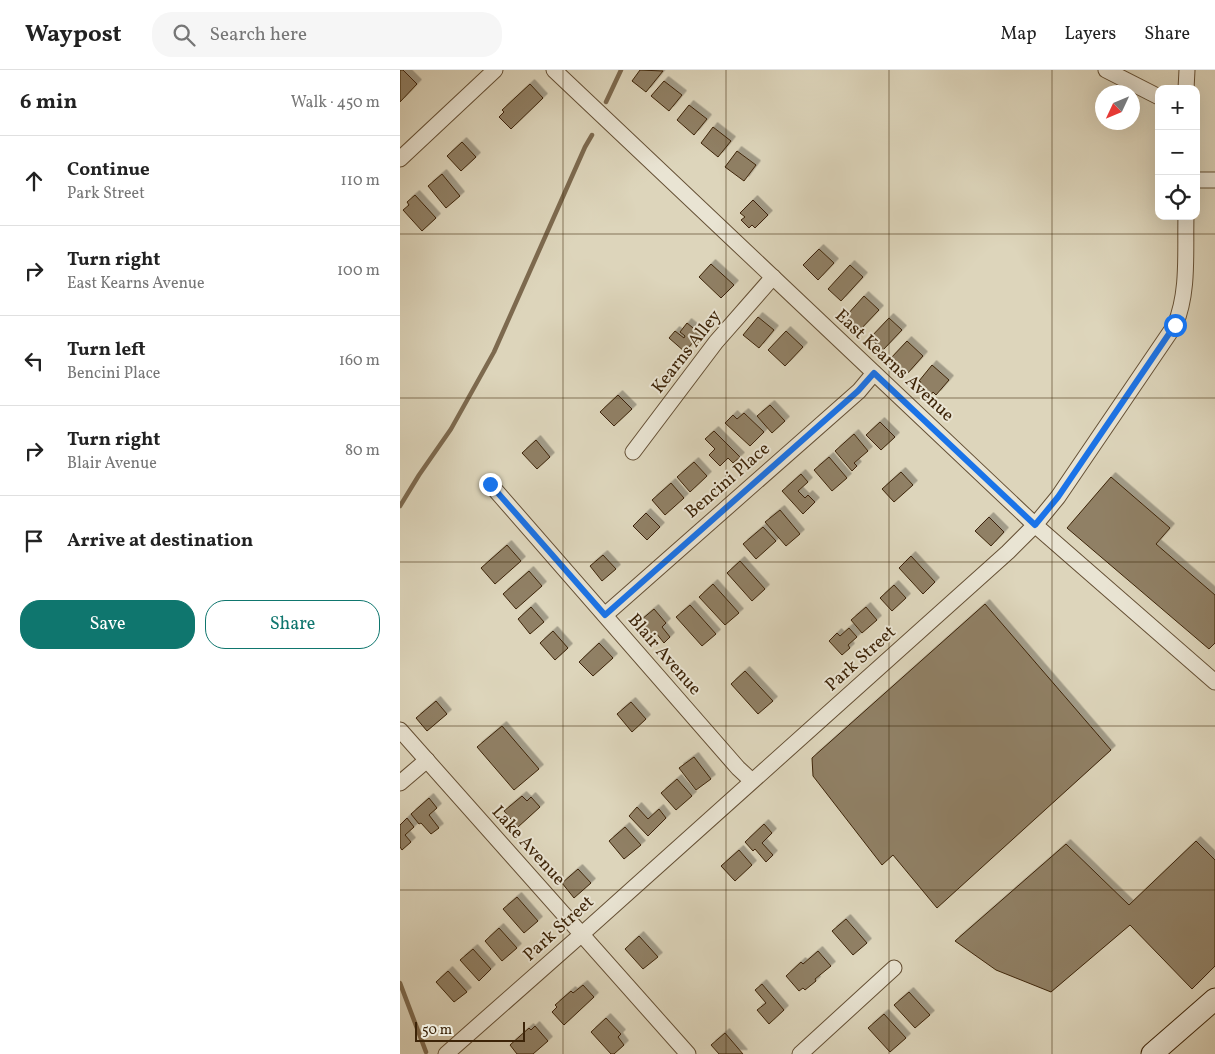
<!DOCTYPE html>
<meta charset="utf-8">
<style>
body{margin:0;font-family:Vollkorn,serif;background:#f6f6f6;color:#222}
.controls{position:absolute;right:15px;top:15px;display:grid;overflow:hidden;border-radius:10px;box-shadow:0 5px 20px #0002}
.controls button{width:45px;height:45px;display:grid;place-items:center;padding:0;border:0;border-bottom:1px solid #e0e0e0;background:#fff;color:#222;font:25px sans-serif}
.compass{position:absolute;left:695px;top:15px;width:45px;height:45px;border-radius:50%;background:#fff;box-shadow:0 5px 20px #0002;rotate:226deg}
.scale{position:absolute;left:15px;bottom:12px;width:110px;box-sizing:border-box;padding-left:5px;border:2px solid #3d2408;border-top:0;font-size:14px;line-height:18px;white-space:nowrap;color:#3d2408;-webkit-text-stroke:4px #e9e4d3;paint-order:stroke}
.stop{position:absolute;width:15px;height:15px;margin:-11px;border:4px solid #1a73e8;border-radius:50%;background:#fff}
.stop.end{background:#1a73e8;border-color:#fff;box-shadow:0 1px 5px #0008}
.list{margin:0;padding:0;list-style:none}
h2{display:flex;justify-content:space-between;align-items:center;height:65px;margin:0;padding:0 20px;font-size:21px}
h2 small{font-size:16px;font-weight:400;color:#767676}
.list li{display:grid;grid-template-columns:32px 1fr auto;gap:15px;align-items:center;box-sizing:border-box;height:90px;padding:0 20px;border-top:1px solid #e0e0e0}
.list b{display:block;font-size:19px;white-space:nowrap}
.list p{margin:0;font-size:16px;white-space:nowrap;color:#767676}
.list em{font-size:16px;font-style:normal;color:#767676}
.actions{display:flex;gap:10px;padding:15px 20px}
.actions a{flex:1;padding:11px 0;border:1px solid #0f766e;border-radius:20px;text-align:center;font-size:18px;color:#0f766e}
.actions .main{background:#0f766e;color:#fff}
.icon{flex:none;width:28px;height:28px;fill:none;stroke:currentColor;stroke-width:2;stroke-linecap:round;stroke-linejoin:round}
.map{position:relative;flex:none;width:815px;height:984px;overflow:hidden}
header{display:flex;align-items:center;gap:30px;box-sizing:border-box;height:70px;padding:0 25px;background:#fff;border-bottom:1px solid #e0e0e0}
header strong{font-size:24px}
nav{display:flex;gap:28px;margin-inline-start:auto;font-size:18px}
.search{width:350px;height:45px;background:#f6f6f6;display:flex;align-items:center;gap:12px;box-sizing:border-box;padding:0 18px;border-radius:20px;color:#767676;font-size:19px}
main{display:flex}
aside{flex:1;background:#fff}
.map>svg:first-child{display:block}
</style>
<header>
<strong>Waypost</strong>
<div class="search"><svg class="icon" aria-label="search" viewBox="0 0 24 24"><circle cx="10" cy="10" r="6"/><path d="M15 15l6 6"/></svg>Search here</div>
<nav><a>Map</a><a>Layers</a><a>Share</a></nav>
</header>
<main>
<aside>
<h2>6 min<small>Walk · 450 m</small></h2>
<ul class="list">
<li><svg class="icon" aria-label="ahead" viewBox="0 0 24 24"><path d="M12 20V5M6 11l6-6 6 6"/></svg><div><b>Continue</b><p>Park Street</p></div><em>110 m</em></li>
<li><svg class="icon" aria-label="right" viewBox="0 0 24 24"><path d="M7 20v-9h11M14 6l5 5-5 5"/></svg><div><b>Turn right</b><p>East Kearns Avenue</p></div><em>100 m</em></li>
<li><svg class="icon" aria-label="left" viewBox="0 0 24 24"><path d="M17 20v-9H6M10 6l-5 5 5 5"/></svg><div><b>Turn left</b><p>Bencini Place</p></div><em>160 m</em></li>
<li><svg class="icon" aria-label="right" viewBox="0 0 24 24"><path d="M7 20v-9h11M14 6l5 5-5 5"/></svg><div><b>Turn right</b><p>Blair Avenue</p></div><em>80 m</em></li>
<li><svg class="icon" aria-label="arrive" viewBox="0 0 24 24"><path d="M6 21V4h12l-3 4 3 4H6"/></svg><div><b>Arrive at destination</b></div></li>
</ul>
<div class="actions"><a class="main">Save</a><a>Share</a></div>
</aside>
<div class="map">
<svg width="815" height="984" viewBox="0 0 815 984">
<defs>
<filter id="shadow"><feDropShadow dx="4.5" dy="-4.5" stdDeviation="0" flood-color="#0004"/></filter>
</defs>
<rect width="100%" height="100%" fill="#ddd5bb"/>
<filter id="stains"><feTurbulence type="fractalNoise" baseFrequency=".004" numOctaves="4"/><feColorMatrix values="0 0 0 0 .2 0 0 0 0 .09 0 0 0 0 .02 0 0 0 .5 -.17"/></filter>
<radialGradient id="worn" r=".72"><stop offset=".6" stop-color="#630" stop-opacity="0"/><stop offset="1" stop-color="#630" stop-opacity=".3"/></radialGradient>
<g fill="none" stroke-linecap="round" stroke-linejoin="round">
<g stroke="#7d6a4f" stroke-width="4.5">
<path d="M206 32 221 0"/>
<path d="M0 436 19 405 51 359 94 282 185 77 192 65"/>
<path d="M0 913 26 982"/>
</g>
</g>
<g fill="#908065" stroke="#3d2408" filter="url(#shadow)">
<path d="M0 0H3L17 14 0 32Z"/>
<path d="M240 0 263 1 246 22 232 11Z"/>
<path d="M264 11 282 25 269 41 251 26Z"/>
<path d="M130 14 143 28 111 59 99 47 104 42 102 40Z"/>
<path d="M289 35 307 49 294 65 277 50Z"/>
<path d="M313 57 331 71 318 87 301 73Z"/>
<path d="M62 72 76 87 61 101 47 86Z"/>
<path d="M337 81 356 95 344 111 325 97Z"/>
<path d="M42 104 60 126 46 138 28 116Z"/>
<path d="M15 125 36 148 22 161 3 140 9 135 7 132Z"/>
<path d="M353 130 368 145 355 158 352 155 349 158 341 150 345 147 340 143Z"/>
<path d="M419 179 434 193 418 210 403 195Z"/>
<path d="M311 194 334 215 321 228 299 207Z"/>
<path d="M450 195 463 207 441 231 428 219Z"/>
<path d="M464 226 479 240 458 262 448 253 452 250 447 245Z"/>
<path d="M358 247 374 260 359 278 343 265Z"/>
<path d="M489 248 502 260 483 280 470 268Z"/>
<path d="M287 253 303 266 296 275 293 272 285 282 269 268 275 261 284 268 285 266 280 262Z"/>
<path d="M386 261 403 277 385 296 368 280Z"/>
<path d="M507 271 523 286 507 304 490 289Z"/>
<path d="M532 295 549 310 536 325 533 322 530 326 518 316 521 312 519 311Z"/>
<path d="M218 325 232 339 214 356 200 342Z"/>
<path d="M370 335 385 351 372 363 357 346Z"/>
<path d="M344 343 364 362 350 376 325 353 333 345 337 349Z"/>
<path d="M480 352 495 367 481 380 466 365Z"/>
<path d="M314 361 340 387 333 393 328 388 320 396 309 385 315 379 305 369Z"/>
<path d="M454 364 468 381 454 393 457 396 452 401 435 381Z"/>
<path d="M136 370 150 387 137 399 122 383Z"/>
<path d="M429 387 447 408 432 421 414 400Z"/>
<path d="M294 392 307 406 290 422 277 407Z"/>
<path d="M501 402 513 415 494 432 482 419Z"/>
<path d="M401 404 408 412 398 421 405 428 408 425 415 432 403 444 382 421Z"/>
<path d="M711 407 770 458 756 474 815 525V573L809 579 667 458Z"/>
<path d="M271 413 284 428 265 445 252 430Z"/>
<path d="M380 440 400 464 386 476 365 452Z"/>
<path d="M246 443 260 457 247 470 233 456Z"/>
<path d="M589 447 604 462 591 476 575 461Z"/>
<path d="M363 457 376 471 356 489 343 474Z"/>
<path d="M107 475 121 491 95 514 81 498Z"/>
<path d="M203 485 216 499 202 511 190 496Z"/>
<path d="M511 486 535 512 523 524 499 498Z"/>
<path d="M340 491 365 519 352 531 327 503Z"/>
<path d="M129 501 142 516 116 539 103 524Z"/>
<path d="M313 514 339 543 325 555 299 527Z"/>
<path d="M494 515 506 528 492 541 480 528Z"/>
<path d="M585 534 711 680 537 838 493 785 482 795 413 706 412 688Z"/>
<path d="M290 535 316 564 302 576 276 547Z"/>
<path d="M131 537 144 552 130 564 118 549Z"/>
<path d="M466 537 477 550 462 563 451 550Z"/>
<path d="M254 539 266 553 262 557 270 567 264 573 256 563 248 570 235 555Z"/>
<path d="M449 558 457 567 448 575 450 578 442 585 429 571 437 563 440 566Z"/>
<path d="M153 561 168 578 155 590 140 573Z"/>
<path d="M199 573 213 588 193 606 179 592Z"/>
<path d="M345 601 373 631 358 644 331 614Z"/>
<path d="M36 631 47 644 27 661 16 648Z"/>
<path d="M231 632 246 649 232 662 217 644Z"/>
<path d="M102 656 139 699 114 720 77 677Z"/>
<path d="M294 687 311 709 296 720 279 698Z"/>
<path d="M277 709 292 726 276 740 261 723Z"/>
<path d="M122 726 127 731 131 727 140 737 118 757 104 741Z"/>
<path d="M29 728 37 738 29 745 39 758 31 764 21 753 19 754 11 744Z"/>
<path d="M237 737 248 749 259 739 266 748 248 766 229 746Z"/>
<path d="M7 748 14 757 5 765 11 772 2 780 0 777V755Z"/>
<path d="M364 754 372 763 362 773 373 785 366 792 355 779 353 781 345 772Z"/>
<path d="M225 757 241 775 224 789 209 771Z"/>
<path d="M796 771 815 790V896L792 919 730 855 651 922 596 900 555 871 666 774 729 835Z"/>
<path d="M339 780 352 795 335 811 321 796Z"/>
<path d="M178 799 191 813 174 828 162 813Z"/>
<path d="M117 827 138 851 124 863 103 839Z"/>
<path d="M446 849 467 873 453 885 432 861Z"/>
<path d="M99 858 117 878 102 891 85 871Z"/>
<path d="M239 866 258 887 243 899 225 879Z"/>
<path d="M73 879 91 899 79 911 60 890Z"/>
<path d="M418 881 431 896 415 909 416 911 405 920 403 918 399 921 386 906 401 892 403 894Z"/>
<path d="M48 901 67 922 54 932 36 912Z"/>
<path d="M362 914 384 940 369 954 357 940 366 933 355 920Z"/>
<path d="M183 915 194 927 164 955 152 942 157 937 155 935 171 921 173 923Z"/>
<path d="M509 922 530 945 515 958 494 935Z"/>
<path d="M484 944 506 968 490 982 468 958Z"/>
<path d="M206 948 221 964 218 967 224 975 214 984H211L191 962Z"/>
<path d="M135 956 148 971 133 984H117L110 975 129 958 131 960Z"/>
<path d="M325 963 343 984H319L311 975Z"/>
</g>
<g fill="none" stroke-linecap="round" stroke-linejoin="round">
<g stroke="#655035" stroke-width="17">
<g id="street">
<path d="M154 0 635 455 815 612"/>
<path d="M706 0 759 27"/>
<path d="M786 19 787 0"/>
<path d="M0 89 95 0"/>
<path d="M796 110H815"/>
<path d="M233 382 316 272 373 207"/>
<path d="M90 414 338 698 352 711"/>
<path d="M205 545 459 321 474 303"/>
<path d="M0 660 288 984"/>
<path d="M0 713 27 690"/>
<path d="M46 984 182 864 608 482 635 455 658 427 775 255C789 222 785 182 786 146"/>
<path d="M400 984 494 898"/>
</g>
</g>
<g stroke="#3d2408" stroke-width="23">
<path id="secondary" d="M752 984 815 929"/>
</g>
<use href="#street" stroke="#e9e4d3" stroke-width="15"/>
<use href="#secondary" stroke="#e9e4d3" stroke-width="21"/>
</g>
<g fill="none" stroke-linecap="round" stroke-linejoin="round">
<path stroke="#1a73e8" stroke-width="6" d="M90 414 205 545 458 321 474 303 635 455 658 427 775 255"/>
</g>
<path fill="none" stroke="#3d2408" stroke-width="1" stroke-opacity="0.55" d="M163 0V984M326 0V984M489 0V984M652 0V984M0 164H815M0 328H815M0 492H815M0 656H815M0 820H815"/>
<g text-anchor="middle" dominant-baseline="central" stroke-width="4" stroke-linejoin="round" paint-order="stroke">
<g font-size="18" fill="#3d2408" stroke="#e9e4d3">
<text transform="translate(287 282) rotate(-52)">Kearns Alley</text>
<text transform="translate(494 296) rotate(43)">East Kearns Avenue</text>
<text transform="translate(328 411) rotate(-41)">Bencini Place</text>
<text transform="translate(264 585) rotate(49)">Blair Avenue</text>
<text transform="translate(461 589) rotate(-42)">Park Street</text>
<text transform="translate(128 776) rotate(48)">Lake Avenue</text>
<text transform="translate(159 859) rotate(-42)">Park Street</text>
</g>
</g>
<rect width="100%" height="100%" filter="url(#stains)"/>
<rect width="100%" height="100%" fill="url(#worn)"/>
</svg>
<div class="controls">
<button>+</button>
<button>−</button>
<button><svg class="icon" aria-label="locate" viewBox="0 0 24 24"><circle cx="12" cy="12" r="6"/><path d="M12 2v4M12 18v4M2 12h4M18 12h4"/></svg></button>
</div>
<svg class="compass" viewBox="-18 -18 36 36"><path d="M0-13l5 13h-10z" fill="#e53935"/><path d="M0 13l5-13h-10z" fill="#767676"/></svg>
<div class="scale">50 m</div>
<div class="stop" style="left:775px;top:255px"></div>
<div class="stop end" style="left:90px;top:414px"></div>
</div>
</main>
